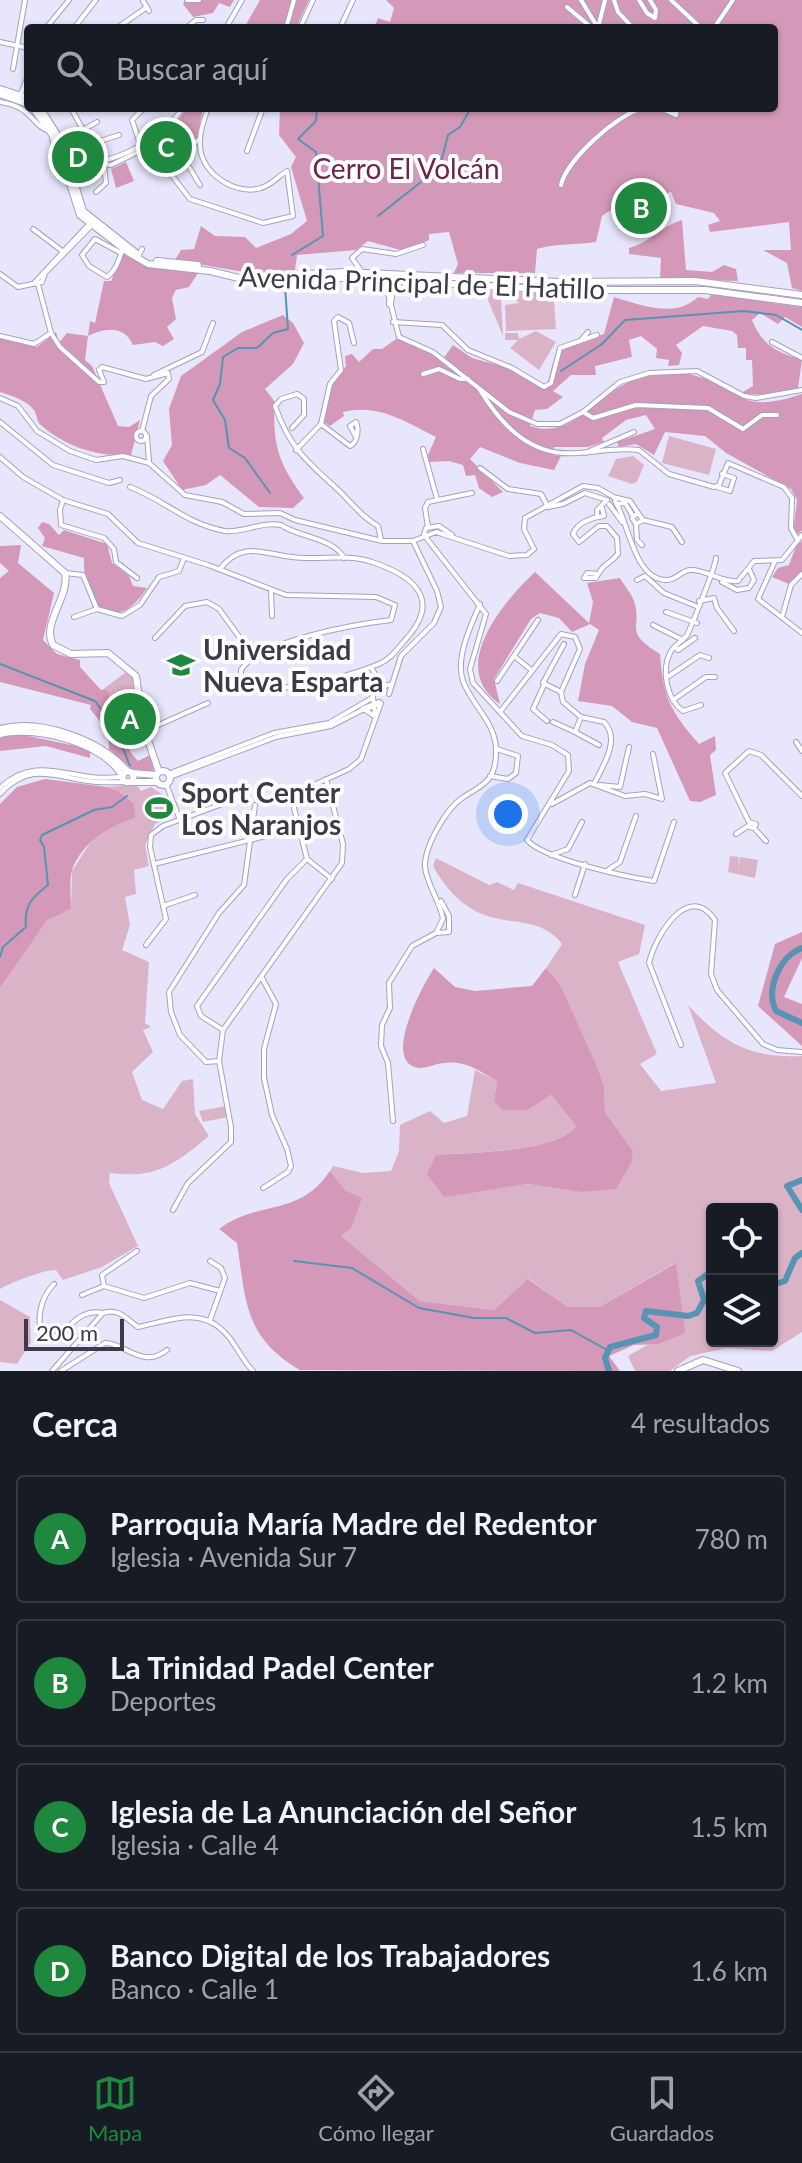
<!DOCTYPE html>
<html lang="es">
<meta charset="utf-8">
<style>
body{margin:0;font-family:Lato,sans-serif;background:#242831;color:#f1f3f6}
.controls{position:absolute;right:24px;bottom:24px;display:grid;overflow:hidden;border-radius:8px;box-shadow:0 2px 6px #0004}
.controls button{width:72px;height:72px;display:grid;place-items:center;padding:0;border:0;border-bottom:2px solid #363941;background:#171b24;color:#f1f3f6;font:40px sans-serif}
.scale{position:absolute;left:24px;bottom:20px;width:100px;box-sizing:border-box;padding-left:8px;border:4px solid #3d3b4a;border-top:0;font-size:22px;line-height:28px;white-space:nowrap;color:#3d3b4a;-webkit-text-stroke:6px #fff;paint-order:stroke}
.you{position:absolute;left:508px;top:814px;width:28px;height:28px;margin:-20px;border:6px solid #fff;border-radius:50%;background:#1a73e8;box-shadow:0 0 0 12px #1a73e833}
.badge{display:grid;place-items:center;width:52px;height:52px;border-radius:50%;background:#1e883f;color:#fff;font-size:26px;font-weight:700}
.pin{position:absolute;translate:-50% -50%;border:4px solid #fff;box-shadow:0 2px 8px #0006}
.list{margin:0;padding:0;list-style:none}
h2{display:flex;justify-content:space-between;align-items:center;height:104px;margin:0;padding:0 32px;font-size:34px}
h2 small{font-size:26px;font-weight:400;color:#9ea1a6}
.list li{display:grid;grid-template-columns:52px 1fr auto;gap:24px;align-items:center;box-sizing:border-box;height:128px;margin:0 16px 16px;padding:0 16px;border:2px solid #363941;border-radius:8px}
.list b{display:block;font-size:30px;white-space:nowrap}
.list p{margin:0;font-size:26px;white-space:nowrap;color:#9ea1a6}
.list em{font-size:26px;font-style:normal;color:#9ea1a6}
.icon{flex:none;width:44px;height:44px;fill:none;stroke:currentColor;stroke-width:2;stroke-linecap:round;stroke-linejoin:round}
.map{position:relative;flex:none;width:802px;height:1371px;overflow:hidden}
.search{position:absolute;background:#171b24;box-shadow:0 2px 6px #0004;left:24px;right:24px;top:24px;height:88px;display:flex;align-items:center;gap:20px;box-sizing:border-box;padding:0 28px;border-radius:8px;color:#9ea1a6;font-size:30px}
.sheet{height:680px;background:#171b24}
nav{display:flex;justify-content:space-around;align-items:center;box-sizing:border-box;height:112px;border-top:2px solid #363941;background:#171b24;font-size:22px;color:#9ea1a6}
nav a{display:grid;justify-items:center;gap:4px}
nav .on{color:#1e883f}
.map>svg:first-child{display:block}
</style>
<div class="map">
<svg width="802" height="1371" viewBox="0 0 802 1371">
<rect width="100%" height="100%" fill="#e8e6fc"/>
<g fill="#dbb3c7" fill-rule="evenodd">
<path d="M490 291 559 294 560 301H554L556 329 506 331 505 305 519 303 515 299 501 298 503 336 488 300Z"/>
<path d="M536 331 556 342 539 370 510 348 518 340H505V333H518L519 339Z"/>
<path d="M669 436 716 449 709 475 662 463Z"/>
<path d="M633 456 644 465 637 482 632 484 608 476 616 459Z"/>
<path d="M126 672 136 680 139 704 116 711 102 690Z"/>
<path d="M136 784 141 791 151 787 165 796 173 816 155 824 145 845 149 866 134 870 136 894 125 897 130 925 122 950 149 962 145 1023 151 1027 143 1030 153 1052 132 1072 142 1100 163 1109 182 1081 193 1079 195 1114 209 1136C175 1164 157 1179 110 1173L109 1183 138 1246 102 1267 63 1280 56 1270C46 1269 10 1283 0 1289V988L47 919 71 909 72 871 90 843 133 804 118 791 107 787Z"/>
<path d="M730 856 739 857 738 871 740 857 758 860 755 878 728 872Z"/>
<path d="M436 858 489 885 497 882 514 890 518 883 645 925 639 954 618 962 657 1054 640 1064 661 1091 716 1083 688 1005C722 1042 750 1059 802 1056V1332L772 1351 727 1348 690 1356 670 1371H635L628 1356 683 1324 675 1263 600 1307H568L529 1279 494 1310 420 1301 341 1236 346 1191 330 1171 333 1166 363 1173 391 1171 399 1151 400 1125 430 1111 444 1123 467 1116 475 1070 497 1081 494 1101 528 1110 551 1095 576 1126C555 1153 470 1152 436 1155L444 1196 528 1184 580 1192 633 1151 605 1112 604 1086 560 984 546 968 562 944C540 916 511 926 482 914 460 905 444 886 433 866ZM712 1209H772V1295L778 1293 772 1297V1341H712Z"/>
<path d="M226 1106 228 1117 203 1122 199 1111Z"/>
<path d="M0 1300 30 1317 31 1342 17 1364 0 1362Z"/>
</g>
<g fill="#d499b8">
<path d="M185 0H234L230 7 219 3 213 13 193 17 183 4Z"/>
<path d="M260 0H309L296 28H244Z"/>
<path d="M386 0H802V291L792 288 787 263 763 250H791L789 222 710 232 708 225 720 221 714 213 676 204 671 192 665 194 658 188 651 191V196L615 207 602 216 596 242C575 245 558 243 537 249L535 273H454L458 264 449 232 429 234V240L404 251 368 241 356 250 297 255 295 270 255 274 175 260 181 250 194 249 201 226 215 236 245 237 256 248 291 234 307 221 291 167 296 157 279 135 280 108H774V28H374L378 18 390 22 394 8Z"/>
<path d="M187 108H203L197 138 186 145 170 131Z"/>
<path d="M126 162 134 181 116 188 111 169Z"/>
<path d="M682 220 686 270 712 272 724 265 736 269 738 281 660 279 661 258 629 254V248C651 242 662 226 682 220Z"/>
<path d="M124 252 146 266 198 273 189 287 176 290 172 298 176 319 167 327 174 339 163 346 155 342 133 345C125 326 105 327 88 336L85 360 92 366 118 426 129 427 140 420 131 455C99 457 68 448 42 426 36 422 38 416 34 410 26 400 12 396 0 392V338L37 347 56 332 59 343 67 333 88 336 90 321 95 323 104 281H111Z"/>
<path d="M712 294 802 307V327L785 317 778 324 760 313 752 320C762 345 776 352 802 360L798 388 765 395 741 393 753 386 752 360H746V348H738L737 335 732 331 703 326 676 345 682 353 679 365 668 366 669 360 656 358 657 349 641 336 629 340 632 357 595 366 596 375H571L553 391 563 397 547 409 535 410 530 426C576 442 602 385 643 377 658 374 678 371 693 375 744 388 736 416 802 394V530L798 534 793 533 797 500 791 489 726 453 705 436 665 432 654 455 636 444 619 447 617 442 655 429 646 415 626 420 602 438 604 442 588 447H554L552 455 561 456 554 470 520 463 480 447 470 459 503 492 492 497 479 488 475 475 466 476 463 465 449 461 429 462 428 455 436 437C406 422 378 403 343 412L344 416 330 426 324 422 331 384 346 366 345 356 352 354 359 362 373 349H382L399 337 443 359 453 345 472 358 512 369 546 389 554 359 560 357 563 347 604 334 614 297C641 305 675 319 698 297L708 299Z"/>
<path d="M283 315 293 323 304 343 293 364 265 389 275 402C272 445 279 464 304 498L293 508 259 507 220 475 206 485 182 490 163 461 172 445 169 409 181 376 242 332Z"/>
<path d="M42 522 49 524 59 535 64 530 107 544 112 563 129 576 133 586 147 588C114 639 82 604 84 558L42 546 45 538 38 528Z"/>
<path d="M802 541V572L789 584 772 577 778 568 789 565 796 546Z"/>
<path d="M21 545 18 563 54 593 43 640 57 654 80 660V667L101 690H107L131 753 138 761 150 755 154 772 132 769 109 749 108 731 90 709 91 705 0 682V578L9 571 0 563V546Z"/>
<path d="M535 572 589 623 593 602 587 583 620 578C624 585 631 593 634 601 643 628 622 631 660 654 663 697 670 711 699 744L715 736 716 750 710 755 716 795 700 802 690 801 657 728 632 722 612 706 578 701 585 664 599 630 590 624 572 632 559 618 540 613 531 619 494 679 500 704C447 668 503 602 535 572Z"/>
<path d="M19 734 90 749V758L46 746 0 751V738Z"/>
<path d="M45 779 107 787 118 791 134 804 135 818C108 826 82 843 72 870 69 880 71 897 71 909L47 920 0 988V804L17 787Z"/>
<path d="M802 932V958L784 997 802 1004V1046L758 1006 775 944Z"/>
<path d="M434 968 455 987 475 991 532 986 546 968 560 984 597 1067 604 1086 605 1112 633 1151 631 1163 616 1189 580 1192 528 1184 444 1197 427 1174 436 1155C470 1152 556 1153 576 1126L551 1095 528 1110H502L494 1101 497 1081C479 1071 466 1060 445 1063 437 1063 428 1068 420 1068 379 1065 424 983 434 968Z"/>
<path d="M330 1171 346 1191 362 1198 351 1228 341 1236 420 1301 494 1310 528 1279 568 1307H600L676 1263 685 1333 658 1344 634 1345 609 1356 620 1371 300 1370C244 1337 246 1302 237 1243L219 1229C260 1199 298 1218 330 1171Z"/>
</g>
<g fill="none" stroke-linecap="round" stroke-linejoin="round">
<g stroke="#5693b4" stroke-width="2">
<path d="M378 216 421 182 441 162 448 135 460 127 471 108"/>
<path d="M292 255 323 236 316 152 298 139 316 121 317 108"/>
<path d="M561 371 602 344 625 320 744 311 776 315 802 330"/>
<path d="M270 493 245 458 229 448 225 420 213 400 220 384 223 357 238 348H257L273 333 288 329 285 287"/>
<path d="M0 664 95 701 114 726 130 766"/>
<path d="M0 957 3 947 26 927C24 906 31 898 48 885L44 847 40 840 42 835 94 810 112 807 127 796"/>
<path d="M294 1261 352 1268 419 1308 474 1318H506L535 1333 571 1330 607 1350"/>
</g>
<g stroke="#5693b4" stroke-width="6">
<path d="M802 948C780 956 765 989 776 1011L802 1023"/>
<path d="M802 1180 787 1186 802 1210"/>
<path d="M772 1285 785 1281 795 1258 802 1253"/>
<path d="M609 1371 605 1358 610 1347 656 1335 657 1327 644 1318 646 1311 688 1316 697 1313 704 1300 698 1281 712 1271"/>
</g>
<g stroke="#a4a0c3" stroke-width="6">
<g id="street">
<path d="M187 0H199"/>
<path d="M581 0 598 28 605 0"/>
<path d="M614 0 618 12 633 28"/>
<path d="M639 0 647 13 655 18 656 10 650 0"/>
<path d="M671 0 701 28"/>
<path d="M143 1 149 11"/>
<path d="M567 7 592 28"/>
<path d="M46 28 69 0"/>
<path d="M74 28 96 0"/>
<path d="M117 28 147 7"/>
<path d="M186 28 196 20H203"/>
<path d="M226 28 242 0"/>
<path d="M286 28 294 0"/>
<path d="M300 28 313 0"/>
<path d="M340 28 353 0"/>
<path d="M714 28 733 0"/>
<path d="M0 42 28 48"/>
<path d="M13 69 25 0"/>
<path d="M20 96 28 76"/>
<path d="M0 102C34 107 32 127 50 131"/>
<path d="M71 108 83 130 92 165"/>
<path d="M660 108 676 115 677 108"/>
<path d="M83 130 97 122"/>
<path d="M52 139 62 170"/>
<path d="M152 139 170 173 190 199 263 223 293 216 287 171C278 176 272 185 261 188 235 196 201 173 200 146 199 133 204 120 208 108"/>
<path d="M200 139 184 150 183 157 200 185"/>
<path d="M88 145 119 135"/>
<path d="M247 151 263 108"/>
<path d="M101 164 111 165 142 150 132 120 144 108"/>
<path d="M69 169C113 161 155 147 183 108"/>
<path d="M561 185C567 159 618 114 643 108"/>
<path d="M96 192 106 183 104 166"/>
<path d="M33 229 61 250"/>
<path d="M121 253 95 239 82 255 89 266 107 277C116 271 119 259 123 249"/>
<path d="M139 255 142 249"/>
<path d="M361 271 352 258 362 249 396 254 423 245"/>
<path d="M0 274 18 287 42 282 45 273 92 225"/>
<path d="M385 281 399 337 433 352 509 412 537 424H560L583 412 620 382 649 373 697 371 744 396 756 398 802 390"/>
<path d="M35 282 90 223"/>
<path d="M393 322 442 325 468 350 512 368 544 387 551 383 560 348 597 335"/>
<path d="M51 333 60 347 99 382H104L99 370 102 367 146 379 168 373 169 379 151 396 142 431"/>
<path d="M0 336 34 344 51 333 38 284"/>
<path d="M581 340 588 332"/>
<path d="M772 342 802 358"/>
<path d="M423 374 439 369 460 379H468"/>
<path d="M154 375 202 352 213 323"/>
<path d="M480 390C502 426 531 457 577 453 597 452 619 447 639 450L669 474 714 487 719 485 728 463 784 487 792 498 791 528 797 539"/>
<path d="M0 398 18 406 37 431 70 451 96 460 123 456 149 463 185 495 222 502 244 514 280 513 295 520 382 541H413L436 532 509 556 527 555 534 549 524 529 525 518 583 486 598 488 612 496"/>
<path d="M583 412 593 418 636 405 708 408 743 429 762 415H777"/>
<path d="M0 422 53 465 109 483 120 480"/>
<path d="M321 424 350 446C358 442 359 429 356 422L350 426 356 437"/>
<path d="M292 428 304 415V399L297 394 281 399 275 406C289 446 305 460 335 487 351 501 360 516 378 526L381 540"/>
<circle cx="141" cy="436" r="5"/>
<path d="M147 436 149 462"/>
<path d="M423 449 437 499"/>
<path d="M296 450 321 424 330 384 341 370 334 321 338 317 349 323 354 343"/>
<path d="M585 453 634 432"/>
<path d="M0 457 23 477 63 500 108 514 138 543 208 565 286 595 376 597 395 605 391 620C357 624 258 641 241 670V684L247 691C290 689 340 680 379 664 391 659 398 648 406 639 442 599 414 576 372 562 347 553 318 561 292 557 264 554 242 540 220 569"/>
<path d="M480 468 508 489 541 494 548 507"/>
<path d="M130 487C163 499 188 525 225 531 244 533 262 521 281 525 298 537 334 538 344 558"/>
<path d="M717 487 730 491 734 478 722 474"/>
<path d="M613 497 630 501 638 513"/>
<path d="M63 500 60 510 61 525 104 538 114 549 116 562 137 578"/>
<path d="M615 501C628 520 634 581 667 580 676 580 681 571 690 570 706 569 721 583 738 581L754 561 782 560 802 535"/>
<path d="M609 504 622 522"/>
<path d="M617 504 625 503 633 516"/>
<path d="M548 507 563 504 585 493 607 500"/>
<path d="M597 515V510L607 500"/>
<path d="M643 520 638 513 632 518 636 524 643 520 672 527 682 542"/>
<path d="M636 524 637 540 642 545"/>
<path d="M428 527 425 508 428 502 472 493"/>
<path d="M424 535 486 614 470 669 473 683 522 736 552 745 568 755 569 771 527 840C543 859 627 877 654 881L674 822"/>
<path d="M424 535 426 528 439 526 452 535"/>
<path d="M775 561 758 599 802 633"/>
<path d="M65 573 83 575 97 609 122 616 140 605 159 577 179 571 184 558"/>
<path d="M598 574 587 573 584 578H596C604 562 608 566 618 554L617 538 607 526H599L579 542 573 534C577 522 594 517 604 516L602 508"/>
<path d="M637 580 645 576 664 593 696 606"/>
<path d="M722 582 737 590 749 588 754 580 749 569"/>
<path d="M271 590 272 616"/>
<path d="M699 601 714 598 717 608 734 631"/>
<path d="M666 612 697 623"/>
<path d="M74 617 97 609"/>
<path d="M782 617 791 585 802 574"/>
<path d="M653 625 683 640"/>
<path d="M155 638 185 606 207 602 219 609 253 656"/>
<path d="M675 647 678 650 695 638"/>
<path d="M514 656 530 669"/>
<path d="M371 667 381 685"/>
<path d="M666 678 700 655 709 658"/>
<path d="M497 681 538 620"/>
<path d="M544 685 533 709 547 721"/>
<path d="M561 692 543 683 564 644"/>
<path d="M389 694 401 656 434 623 441 607 437 591 413 541"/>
<path d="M673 700 706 677H715"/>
<path d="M701 705 683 711C667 700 661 671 670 653 673 646 682 642 687 635 692 625 715 568 716 558"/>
<path d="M500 712 561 634 575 637 580 649 561 692 563 702 581 717 604 722C621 739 603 766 594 784"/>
<path d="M375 714 372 689 392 684"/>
<path d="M581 717 575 732 599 745"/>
<path d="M553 722 575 732"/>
<path d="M145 731 208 703"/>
<path d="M796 742 802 751"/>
<path d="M168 774 274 733 329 723 372 698"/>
<path d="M490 776 508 779 516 773 518 756 497 749"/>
<path d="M170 777 276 737 331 726 364 709 374 716"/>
<path d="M166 784 180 820"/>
<path d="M599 785 620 787 629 747"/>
<path d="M0 788C29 760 56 772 90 777 101 779 111 777 122 777"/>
<path d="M0 794C29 762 53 776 88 781 100 783 113 782 126 782"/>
<path d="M552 804 590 783 625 796 645 794 662 799 653 754"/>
<path d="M255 805 244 885 219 913 169 992 171 1012 180 1035 206 1062 219 1061 223 1030 342 863 343 844 326 779"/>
<path d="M749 822 725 773 749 751 761 755 802 796"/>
<path d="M750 822 756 824 754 828 749 827Z"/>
<path d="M754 828 766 841"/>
<path d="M736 834 748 826"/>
<path d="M551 855 568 849 582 822"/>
<path d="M307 859 332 879"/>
<path d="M154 864 298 828"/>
<path d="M608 870 620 862 636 816"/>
<path d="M575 895 585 864"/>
<path d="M163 906 195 895"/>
<path d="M436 933 443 919C440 901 427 885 425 867 424 847 446 809 462 798 482 785 496 782 496 752 497 723 472 706 463 681 455 658 471 625 480 604"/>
<path d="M146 945 166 919 150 847 151 835 163 826 222 804"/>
<path d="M262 978 276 1004 264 1049V1078L272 1115 287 1149 291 1166 288 1172 263 1188"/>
<path d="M223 1030 201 1016 197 1006 287 879 307 859 293 804 294 794 349 769 361 759 381 703"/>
<path d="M681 1045 649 963C655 937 688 880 715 920L711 974 717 990 763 1044 777 1050 802 1052"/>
<path d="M393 1121 388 1063 381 1046 382 1025 390 1008 389 983 412 946 436 933 449 932V916L441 901"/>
<path d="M173 1210 188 1183 231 1142V1127L219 1061"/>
<path d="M137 1251 102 1275 104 1286 144 1298 190 1283 220 1291"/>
<path d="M54 1284C41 1297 34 1322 45 1338 67 1340 73 1307 103 1313"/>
<path d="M82 1295 104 1286"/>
<path d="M210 1320 225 1278 221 1268 210 1261"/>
<path d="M52 1371 103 1313C120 1308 126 1319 138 1327 169 1321 202 1305 227 1335 237 1346 242 1360 253 1371"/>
<path d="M61 1371 105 1343C124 1342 142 1370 167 1350"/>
</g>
</g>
<g stroke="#a4a0c3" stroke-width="8">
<g id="secondary">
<path d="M0 89 28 98"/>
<path d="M0 94 28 104"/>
<path d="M33 108 56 140 80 215 129 253 148 264 210 271 255 282 324 277 559 290H705L802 303"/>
<path d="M40 108 63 144 83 211 136 253"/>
<path d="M157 261 198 265"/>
<path d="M252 277 345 272 559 282 695 281 802 295"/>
<path d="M390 304 392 288 398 283"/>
<path d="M0 516 65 573C70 597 41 623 53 645L71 654 108 653 136 676 143 726 159 772"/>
<path d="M364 709 379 703"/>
<path d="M0 729C40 718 101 740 127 771"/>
<path d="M0 734C34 725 105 743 122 776"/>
<circle cx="163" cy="778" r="7"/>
<circle cx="128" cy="777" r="5.5"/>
<path d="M132 773 156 775"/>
<path d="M130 782H157"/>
<path d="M678 1371 703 1360 738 1371"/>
</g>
</g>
<use href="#street" stroke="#fff" stroke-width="4"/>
<use href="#secondary" stroke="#fff" stroke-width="6"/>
</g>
<defs>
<g id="university-bare" transform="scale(2.16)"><path d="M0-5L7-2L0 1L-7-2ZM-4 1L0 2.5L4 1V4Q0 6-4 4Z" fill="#1e883f" stroke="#fff" stroke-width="2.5" paint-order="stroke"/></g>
<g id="stadium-bare" transform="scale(2.16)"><path d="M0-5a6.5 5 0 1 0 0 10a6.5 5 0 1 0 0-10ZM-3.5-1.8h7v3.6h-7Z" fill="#1e883f" stroke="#fff" stroke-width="2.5" paint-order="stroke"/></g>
</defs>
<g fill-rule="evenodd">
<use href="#university-bare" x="181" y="665"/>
<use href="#stadium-bare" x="159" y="808"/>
</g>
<g text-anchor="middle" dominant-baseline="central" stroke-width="8" stroke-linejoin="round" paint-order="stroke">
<g font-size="28" fill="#6b254e" stroke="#fff">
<text x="406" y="168">Cerro El Volcán</text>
</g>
<g font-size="28" fill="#3d3b4a" stroke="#fff">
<text transform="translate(422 282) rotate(2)">Avenida Principal de El Hatillo</text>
</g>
<g font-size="28" font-weight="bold" fill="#3d3b4a" stroke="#fff" text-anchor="start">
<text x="203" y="649">Universidad<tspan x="203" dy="32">Nueva Esparta</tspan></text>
<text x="181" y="792">Sport Center<tspan x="181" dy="32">Los Naranjos</tspan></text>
</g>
</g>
</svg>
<div class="controls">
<button><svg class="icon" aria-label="locate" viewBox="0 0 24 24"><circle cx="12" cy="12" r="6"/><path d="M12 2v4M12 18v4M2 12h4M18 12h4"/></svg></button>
<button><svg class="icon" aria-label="layers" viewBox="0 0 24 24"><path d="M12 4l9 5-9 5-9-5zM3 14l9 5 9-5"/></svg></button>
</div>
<div class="scale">200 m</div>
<div class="you"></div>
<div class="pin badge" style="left:130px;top:719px">A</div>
<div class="pin badge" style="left:641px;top:208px">B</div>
<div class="pin badge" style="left:166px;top:147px">C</div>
<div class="pin badge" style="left:78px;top:157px">D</div>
<div class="search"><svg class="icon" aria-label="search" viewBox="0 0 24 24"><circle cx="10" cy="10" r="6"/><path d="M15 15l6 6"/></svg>Buscar aquí</div>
</div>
<section class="sheet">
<h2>Cerca<small>4 resultados</small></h2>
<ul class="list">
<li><span class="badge">A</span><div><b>Parroquia María Madre del Redentor</b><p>Iglesia · Avenida Sur 7</p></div><em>780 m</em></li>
<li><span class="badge">B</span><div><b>La Trinidad Padel Center</b><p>Deportes</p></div><em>1.2 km</em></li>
<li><span class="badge">C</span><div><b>Iglesia de La Anunciación del Señor</b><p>Iglesia · Calle 4</p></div><em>1.5 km</em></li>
<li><span class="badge">D</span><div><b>Banco Digital de los Trabajadores</b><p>Banco · Calle 1</p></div><em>1.6 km</em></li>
</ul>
</section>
<nav>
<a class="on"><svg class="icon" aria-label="map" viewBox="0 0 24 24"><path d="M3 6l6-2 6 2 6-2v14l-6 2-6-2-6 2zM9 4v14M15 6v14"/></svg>Mapa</a>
<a><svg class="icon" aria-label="directions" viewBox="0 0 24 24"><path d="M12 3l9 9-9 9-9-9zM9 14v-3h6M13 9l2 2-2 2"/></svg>Cómo llegar</a>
<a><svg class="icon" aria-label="saved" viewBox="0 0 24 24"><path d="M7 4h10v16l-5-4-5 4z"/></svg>Guardados</a>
</nav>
